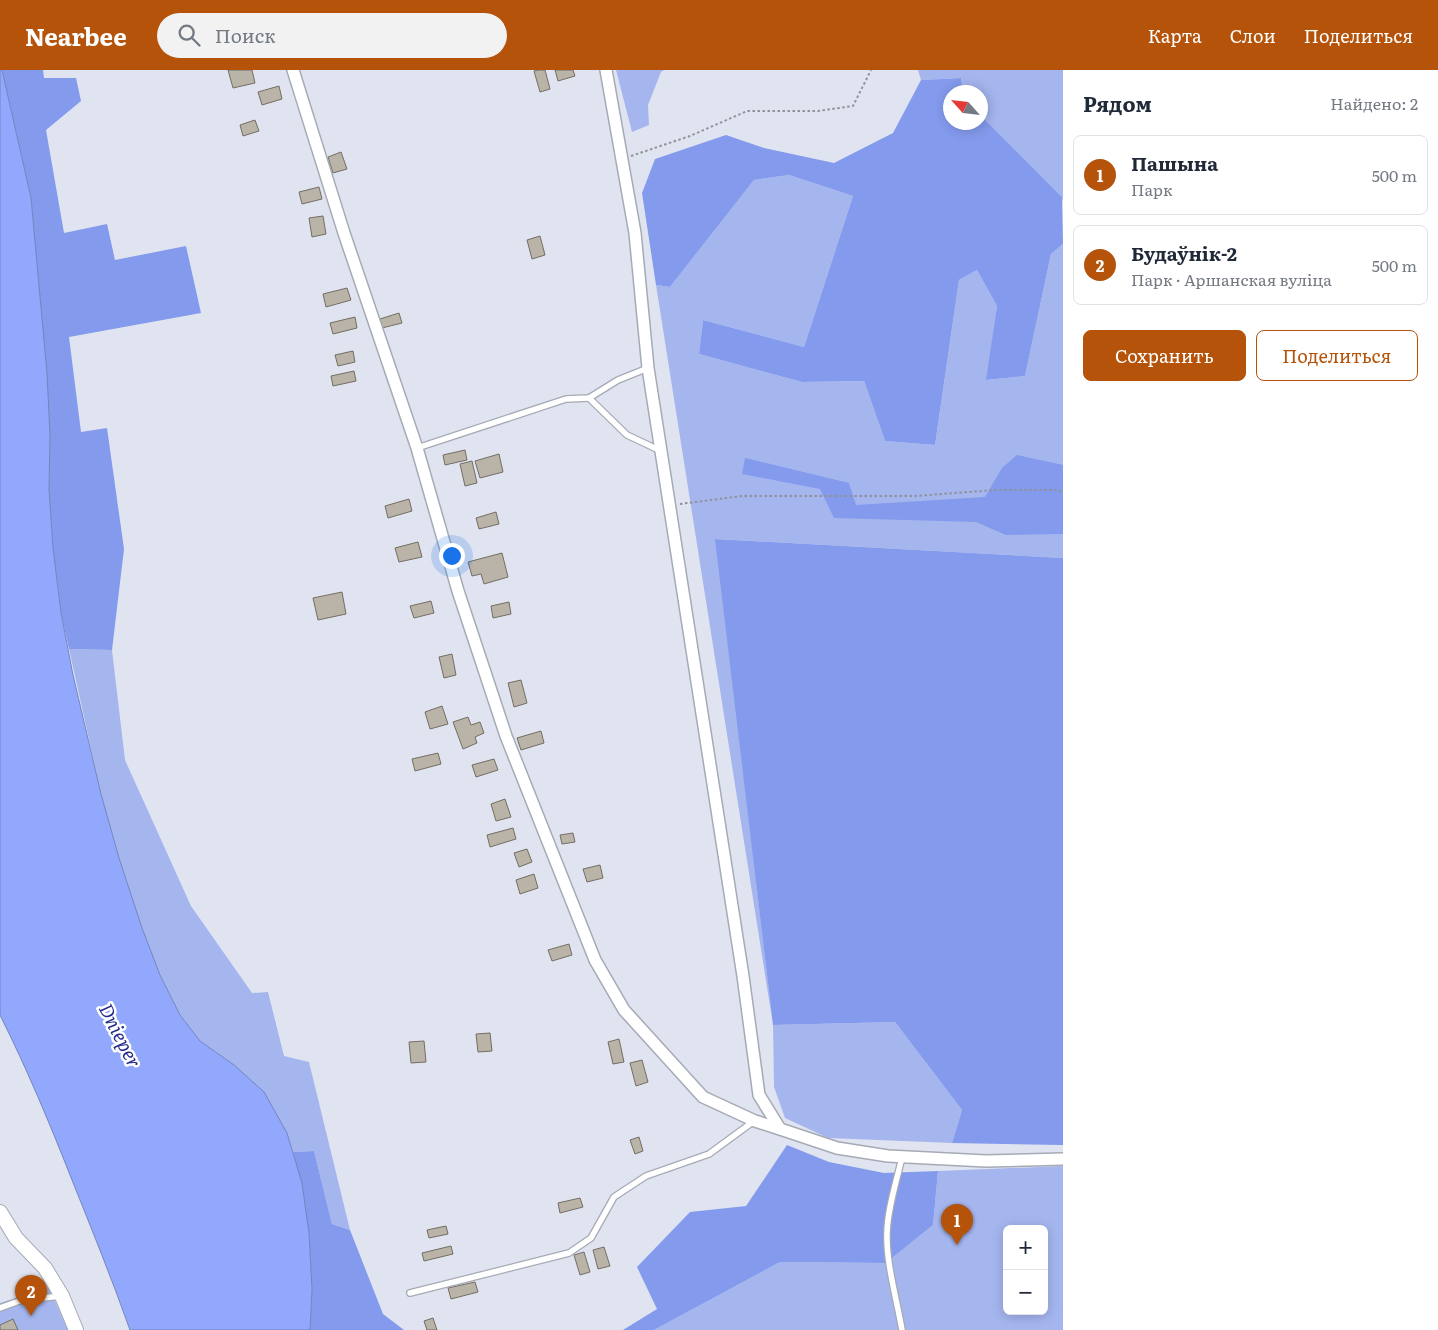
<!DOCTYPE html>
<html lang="ru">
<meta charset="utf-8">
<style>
body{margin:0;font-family:Literata,serif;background:#f2f2f3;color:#1f2937}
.controls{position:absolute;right:15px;bottom:15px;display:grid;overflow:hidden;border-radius:8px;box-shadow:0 2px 12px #0003}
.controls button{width:45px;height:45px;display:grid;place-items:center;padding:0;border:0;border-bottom:1px solid #e0e1e3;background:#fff;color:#1f2937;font:25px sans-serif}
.compass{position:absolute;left:943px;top:15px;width:45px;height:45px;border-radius:50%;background:#fff;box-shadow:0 2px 12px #0003;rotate:297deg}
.you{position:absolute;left:451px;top:485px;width:18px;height:18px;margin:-12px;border:4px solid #fff;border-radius:50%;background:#1a73e8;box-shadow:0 0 0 8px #1a73e833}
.badge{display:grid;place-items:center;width:32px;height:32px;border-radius:50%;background:#b45309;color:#fff;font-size:16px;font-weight:700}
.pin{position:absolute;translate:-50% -41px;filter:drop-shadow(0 1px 2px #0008)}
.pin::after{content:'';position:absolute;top:26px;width:18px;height:15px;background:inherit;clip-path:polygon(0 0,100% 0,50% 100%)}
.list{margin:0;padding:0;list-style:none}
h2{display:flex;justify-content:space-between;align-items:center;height:65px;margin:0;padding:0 20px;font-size:21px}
h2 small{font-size:16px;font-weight:400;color:#747a83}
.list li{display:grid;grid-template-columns:32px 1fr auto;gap:15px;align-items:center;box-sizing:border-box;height:80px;margin:0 10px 10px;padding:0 10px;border:1px solid #e0e1e3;border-radius:8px}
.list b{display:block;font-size:19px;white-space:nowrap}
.list p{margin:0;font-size:16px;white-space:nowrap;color:#747a83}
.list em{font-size:16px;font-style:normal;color:#747a83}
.actions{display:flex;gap:10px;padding:15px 20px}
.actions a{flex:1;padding:11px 0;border:1px solid #b45309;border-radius:8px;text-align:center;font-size:18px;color:#b45309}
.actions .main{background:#b45309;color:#fff}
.icon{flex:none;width:28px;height:28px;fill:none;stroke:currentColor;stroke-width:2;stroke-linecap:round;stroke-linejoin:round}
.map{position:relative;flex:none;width:1063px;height:1260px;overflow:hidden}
header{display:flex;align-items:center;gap:30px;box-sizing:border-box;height:70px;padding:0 25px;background:#b45309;color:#fff}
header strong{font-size:24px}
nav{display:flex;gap:28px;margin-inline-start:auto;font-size:18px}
.search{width:350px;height:45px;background:#f2f2f3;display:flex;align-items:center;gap:12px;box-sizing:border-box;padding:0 18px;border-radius:28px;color:#747a83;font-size:19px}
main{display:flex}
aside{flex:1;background:#fff}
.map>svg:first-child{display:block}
</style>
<header>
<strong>Nearbee</strong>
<div class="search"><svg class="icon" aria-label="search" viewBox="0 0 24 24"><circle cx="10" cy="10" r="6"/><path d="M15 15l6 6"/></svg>Поиск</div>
<nav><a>Карта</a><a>Слои</a><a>Поделиться</a></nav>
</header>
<main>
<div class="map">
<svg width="1063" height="1260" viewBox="0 0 1063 1260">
<rect width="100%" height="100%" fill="#e0e4f1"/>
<g fill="#a5b6ef" fill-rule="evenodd">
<path d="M616 0H664L661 2 648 35 649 55 632 62Z"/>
<path d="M918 0H1063V132L1062 127 981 47V22H963L961 8 921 10Z"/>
<path d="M789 105 853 126 804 277 703 250 699 284 802 312 864 311 885 371 935 375 959 210 977 200 997 236 987 310 1025 306 1051 184 1063 174V488L716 469 773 955 895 952 962 1040 952 1073 828 1068 785 1048 774 1017 773 955 656 215 670 217 754 110Z"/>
<path d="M69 579 112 580 125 690 191 836 252 923 268 922 284 986 309 992 350 1160 332 1154 314 1081 293 1082 287 1063 234 995 200 971 180 945 160 905 142 858 119 788 101 724Z"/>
<path d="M1063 1096V1260H654L780 1192 886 1193 933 1155 938 1101ZM1007 1159H1044V1241H1007Z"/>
<path d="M49 1217 68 1260H0V1233Z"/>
</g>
<g fill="#839aed">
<path d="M2 0H43L44 8H76L81 31 46 60 64 163 107 154 115 190 186 176 201 243 69 267 81 362 107 358 124 479 112 580 69 579 61 543 53 478 49 419 50 365 31 128Z"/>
<path d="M961 8 963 22H951V52H981V47L985 50 1062 127 1063 174 1051 184 1025 306 986 310 997 236 977 200 959 210 935 375 885 371 864 311 802 312 699 284 703 250 804 277 853 126 789 105 754 110 670 217 656 215 642 123 655 89 726 65 764 78 834 93 893 63 921 10Z"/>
<path d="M1017 385 1063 395V464L1006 465 976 452 834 448 820 419 742 404 745 388 849 413 856 435 985 427 1002 398Z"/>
<path d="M715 469 1063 488V1075L952 1073 962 1040 895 952 773 955Z"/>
<path d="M787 1075 829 1092 884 1103 938 1101 933 1155 886 1193 780 1192 654 1260H623L657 1239 637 1197 690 1142 746 1136Z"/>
<path d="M314 1081 332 1154 350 1160 383 1244 404 1260H310L312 1219 309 1163 293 1082Z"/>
</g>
<path fill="#91a8fc" stroke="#7384c0" d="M0 0H2L31 128 47 303 50 365 49 419 53 478 61 543 73 605 101 724 119 788 142 858 160 905 180 945 200 971 234 995 264 1022 287 1063 302 1113 309 1163 312 1219 310 1260H130C112 1209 92 1160 72 1110 50 1054 27 999 0 945Z"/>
<g fill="#bab3a8" stroke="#736d63">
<path d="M228 0H252L255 13 233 18Z"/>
<path d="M538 0H545L550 19 540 22 534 1Z"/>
<path d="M555 0H573L575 6 558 11Z"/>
<path d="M279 16 282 29 262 35 258 22Z"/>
<path d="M255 50 259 61 243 66 240 55Z"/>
<path d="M341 82 347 99 333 103 328 87Z"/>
<path d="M319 117 322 129 302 134 299 122Z"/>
<path d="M323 146 326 164 312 167 309 148Z"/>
<path d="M540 166 545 185 532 189 527 170Z"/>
<path d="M347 218 351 230 326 237 323 224Z"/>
<path d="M399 243 402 253 382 258 380 249Z"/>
<path d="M355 247 357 258 333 264 330 253Z"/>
<path d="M353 281 355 292 338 296 335 285Z"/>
<path d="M354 301 356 311 333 316 331 306Z"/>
<path d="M465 380 467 390 445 395 443 385Z"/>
<path d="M499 384 503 402 480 408 475 391Z"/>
<path d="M472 391 477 413 465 416 460 394Z"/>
<path d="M409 429 412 441 388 448 385 436Z"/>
<path d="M496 442 499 454 479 459 476 448Z"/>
<path d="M418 472 422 487 399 492 395 478Z"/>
<path d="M502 483 508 507 484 514 481 504 472 506 468 492Z"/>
<path d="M342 522 346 544 318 550 313 528Z"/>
<path d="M431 531 434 543 414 548 410 536Z"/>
<path d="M509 532 511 544 493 548 491 536Z"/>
<path d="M452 584 456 605 444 608 439 587Z"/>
<path d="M521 610 527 633 514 637 508 613Z"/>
<path d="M442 636 448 654 430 659 425 642Z"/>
<path d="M468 647 471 655 480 652 484 663 475 667 477 673 463 679 453 652Z"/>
<path d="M541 661 544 673 521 680 517 668Z"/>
<path d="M438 683 441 694 415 701 412 689Z"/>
<path d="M494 689 498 700 476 707 472 695Z"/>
<path d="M505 729 511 747 496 751 491 734Z"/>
<path d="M513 758 516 769 490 777 487 765Z"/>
<path d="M573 763 575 772 562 774 560 765Z"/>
<path d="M527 779 532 792 519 797 514 783Z"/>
<path d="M600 795 603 808 587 812 583 799Z"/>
<path d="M534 804 538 818 520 824 516 810Z"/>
<path d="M569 874 572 885 552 891 548 880Z"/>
<path d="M490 963 492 981 478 982 476 964Z"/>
<path d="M619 969 624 992 613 994 608 972Z"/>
<path d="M424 971 426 992 411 993 409 972Z"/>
<path d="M642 990 648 1012 636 1016 630 993Z"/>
<path d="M639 1067 643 1081 635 1084 630 1070Z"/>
<path d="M580 1128 583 1137 560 1143 558 1133Z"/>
<path d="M446 1156 448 1164 429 1168 427 1160Z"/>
<path d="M451 1176 453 1184 424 1191 422 1183Z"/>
<path d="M604 1177 610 1196 598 1199 593 1180Z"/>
<path d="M584 1182 590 1202 580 1205 574 1185Z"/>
<path d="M475 1212 478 1222 451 1229 448 1218Z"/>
<path d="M433 1248 437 1260H427L424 1251Z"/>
<path d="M13 1249 18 1260H0V1255Z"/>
</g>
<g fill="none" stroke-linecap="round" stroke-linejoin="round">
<g stroke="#a6aab5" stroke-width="8">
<g id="service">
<path d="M589 328 627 365 661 381"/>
<path d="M417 378 566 329 589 328 618 310 648 298"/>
<path d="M410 1223 569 1183 591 1168 614 1127 646 1106 709 1084 754 1051"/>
<path d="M0 1238 22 1230 62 1226"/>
<path d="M902 1260C897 1230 886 1193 887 1164 887 1140 897 1110 902 1087"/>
</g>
</g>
<g stroke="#a6aab5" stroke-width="14">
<g id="minor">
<path d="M293 0 344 163 417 378 458 521 506 666 595 890 624 940 703 1027 755 1051 780 1059 837 1078 888 1086 986 1091 1063 1089"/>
<path d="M606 0 635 163 648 298 743 906 759 1025 780 1059"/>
</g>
</g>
<g stroke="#a6aab5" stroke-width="16">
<path id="tertiary" d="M0 1142 16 1168 45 1198 62 1226 76 1260"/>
</g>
<g stroke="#8f929b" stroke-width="2" stroke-dasharray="2.5 2.5" stroke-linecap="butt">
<path d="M631 86 690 66 747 41H818L853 36 871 0"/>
<path d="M680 434 742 426H915L995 420H1056L1063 422"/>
</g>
<use href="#service" stroke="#fff" stroke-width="5.5"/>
<use href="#minor" stroke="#fff" stroke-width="11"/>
<use href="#tertiary" stroke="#fff" stroke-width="14"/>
</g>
<g text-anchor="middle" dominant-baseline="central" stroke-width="5" stroke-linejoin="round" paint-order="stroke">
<g font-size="19" font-style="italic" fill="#222b89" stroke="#fff">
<text transform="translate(121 965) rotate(63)">Dnieper</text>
</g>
</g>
</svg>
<div class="controls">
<button>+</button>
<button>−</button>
</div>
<svg class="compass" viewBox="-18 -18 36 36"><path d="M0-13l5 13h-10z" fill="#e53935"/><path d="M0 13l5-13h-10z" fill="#747a83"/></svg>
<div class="you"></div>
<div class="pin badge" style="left:957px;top:1175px">1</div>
<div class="pin badge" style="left:31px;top:1246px">2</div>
</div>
<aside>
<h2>Рядом<small>Найдено: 2</small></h2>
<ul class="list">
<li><span class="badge">1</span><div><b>Пашына</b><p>Парк</p></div><em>500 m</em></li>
<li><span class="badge">2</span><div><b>Будаўнік-2</b><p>Парк · Аршанская вуліца</p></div><em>500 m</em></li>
</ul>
<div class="actions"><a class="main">Сохранить</a><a>Поделиться</a></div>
</aside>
</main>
